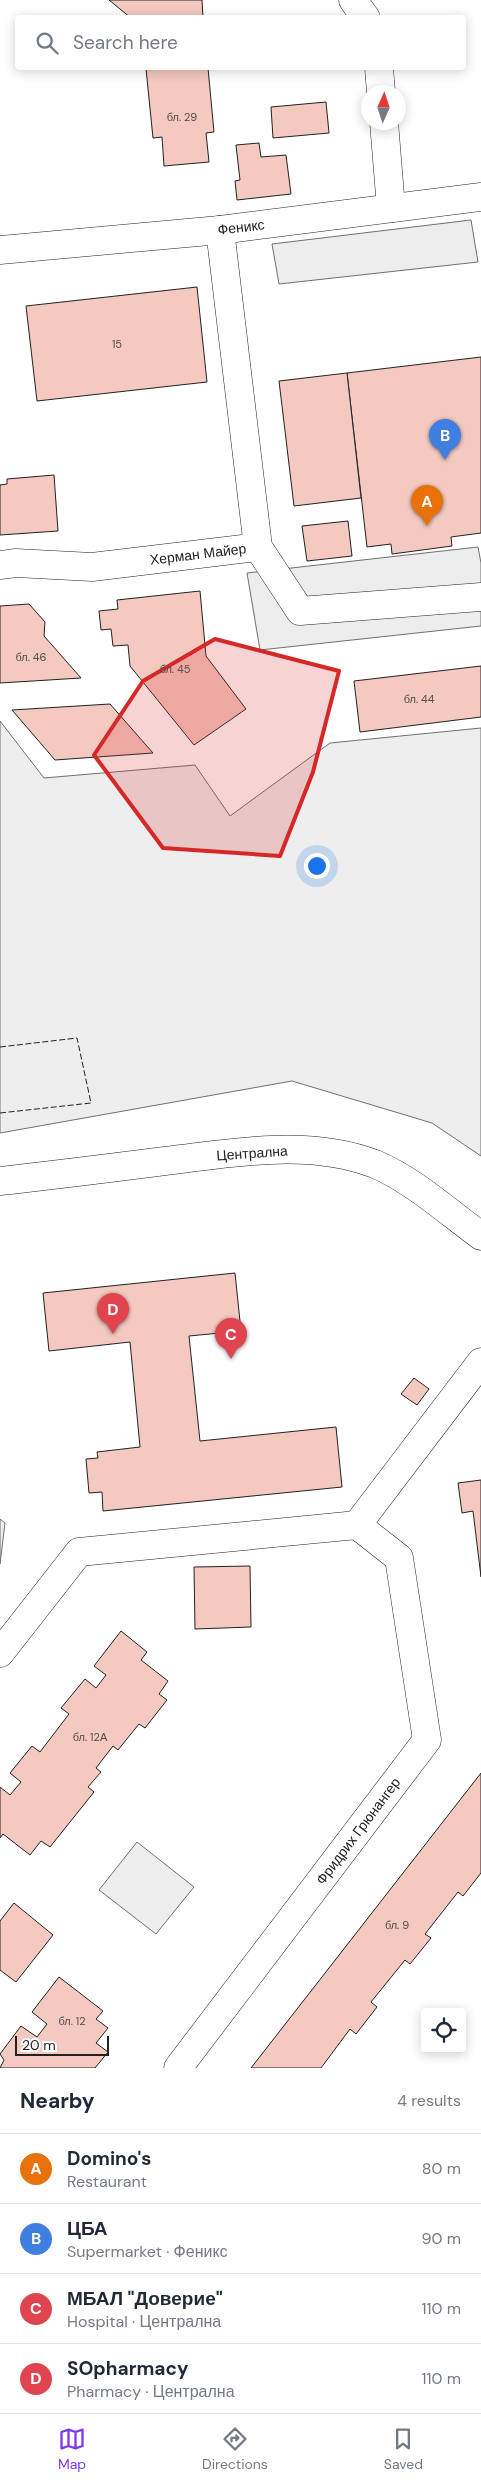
<!DOCTYPE html>
<meta charset="utf-8">
<style>
body{margin:0;font-family:"DM Sans",sans-serif;background:#f2f2f3;color:#1f2937}
.controls{position:absolute;right:15px;bottom:15px;display:grid;overflow:hidden;border-radius:5px;box-shadow:0 2px 12px #0003}
.controls button{width:45px;height:45px;display:grid;place-items:center;padding:0;border:0;border-bottom:1px solid #e0e1e3;background:#fff;color:#1f2937;font:25px sans-serif}
.compass{position:absolute;left:361px;top:85px;width:45px;height:45px;border-radius:50%;background:#fff;box-shadow:0 2px 12px #0003;rotate:3deg}
.scale{position:absolute;left:15px;bottom:12px;width:94px;box-sizing:border-box;padding-left:5px;border:2px solid #222;border-top:0;font-size:14px;line-height:18px;white-space:nowrap;color:#222;-webkit-text-stroke:4px #fff;paint-order:stroke}
.you{position:absolute;left:316px;top:865px;width:18px;height:18px;margin:-12px;border:4px solid #fff;border-radius:50%;background:#1a73e8;box-shadow:0 0 0 8px #1a73e833}
.badge{display:grid;place-items:center;width:32px;height:32px;border-radius:50%;background:#7c3aed;color:#fff;font-size:16px;font-weight:700}
.pin{position:absolute;translate:-50% -41px;filter:drop-shadow(0 1px 2px #0008)}
.pin::after{content:'';position:absolute;top:26px;width:18px;height:15px;background:inherit;clip-path:polygon(0 0,100% 0,50% 100%)}
.list{margin:0;padding:0;list-style:none}
h2{display:flex;justify-content:space-between;align-items:center;height:65px;margin:0;padding:0 20px;font-size:21px}
h2 small{font-size:16px;font-weight:400;color:#747a83}
.list li{display:grid;grid-template-columns:32px 1fr auto;gap:15px;align-items:center;box-sizing:border-box;height:70px;padding:0 20px;border-top:1px solid #e0e1e3}
.list b{display:block;font-size:19px;white-space:nowrap}
.list p{margin:0;font-size:16px;white-space:nowrap;color:#747a83}
.list em{font-size:16px;font-style:normal;color:#747a83}
.icon{flex:none;width:28px;height:28px;fill:none;stroke:currentColor;stroke-width:2;stroke-linecap:round;stroke-linejoin:round}
.map{position:relative;flex:none;width:481px;height:2068px;overflow:hidden}
.search{position:absolute;background:#fff;box-shadow:0 2px 12px #0003;left:15px;right:15px;top:15px;height:55px;display:flex;align-items:center;gap:12px;box-sizing:border-box;padding:0 18px;border-radius:5px;color:#747a83;font-size:19px}
.sheet{height:345px;background:#fff}
nav{display:flex;justify-content:space-around;align-items:center;box-sizing:border-box;height:70px;border-top:1px solid #e0e1e3;background:#fff;font-size:14px;color:#747a83}
nav a{display:grid;justify-items:center;gap:2px}
nav .on{color:#7c3aed}
.map>svg:first-child{display:block}
</style>
<div class="map">
<svg width="481" height="2068" viewBox="0 0 481 2068">
<rect width="100%" height="100%" fill="#fff"/>
<g fill="#eee" stroke="#6f6f6f">
<path d="M0 721 44 778 195 765 230 816 330 743 481 728V1156L432 1123 292 1081 0 1133Z"/>
<path d="M0 1519 5 1523 0 1564Z"/>
<path d="M137 1842 194 1887 156 1934 99 1890Z"/>
</g>
<g fill="#ededed" stroke="#6f6f6f">
<path d="M471 220 478 262 279 284 272 244Z"/>
<path d="M478 547 481 563V626L260 650 247 573Z"/>
</g>
<g fill="#f3c9c0" stroke="#222">
<path d="M109 0H202L203 18H131Z"/>
<path d="M155 68H208L214 132 206 133 209 162 164 166 162 137 153 138 146 69Z"/>
<path d="M326 102 329 133 273 138 271 107Z"/>
<path d="M259 143 261 157 286 155 291 194 237 200 235 181 240 180 236 145Z"/>
<path d="M197 287 207 382 37 401 26 306Z"/>
<path d="M481 357V533L451 537 452 546 392 554 391 544 367 547 347 373Z"/>
<path d="M347 373 361 498 294 506 279 381Z"/>
<path d="M54 475 58 531 0 535V485L7 484V479Z"/>
<path d="M348 521 352 556 307 561 302 526Z"/>
<path d="M200 591 206 656 246 709 194 745 130 666 128 645 113 646 111 629 101 630 99 611 118 609 117 600Z"/>
<path d="M29 604 45 622 44 636 81 678 0 683V606Z"/>
<path d="M481 666V717L360 732 354 681Z"/>
<path d="M110 704 153 753 55 760 12 710Z"/>
<path d="M235 1273 241 1331 189 1336 200 1441 336 1427 342 1487 103 1511 102 1492 89 1493 86 1459 98 1458 97 1452 140 1447 130 1342 49 1351 43 1293Z"/>
<path d="M414 1378 429 1389 417 1405 401 1394Z"/>
<path d="M481 1480V1577L473 1511 462 1513 458 1483Z"/>
<path d="M250 1566 251 1627 195 1629 194 1567Z"/>
<path d="M121 1631 147 1652 141 1660 168 1681 159 1694 167 1700 145 1728 139 1724 118 1750 113 1746 96 1768 101 1772 88 1787 94 1792 50 1847 41 1841 30 1855 3 1834 0 1838V1787L10 1795 21 1782 10 1773 32 1746 40 1752 69 1714 61 1708 85 1679 96 1688 106 1675 94 1666Z"/>
<path d="M481 1773V1873L463 1896 458 1892 425 1934 431 1938 410 1964 405 1960 371 2002 377 2007 356 2034 350 2029 321 2068H251Z"/>
<path d="M14 1903 53 1935 16 1982 0 1970V1921Z"/>
<path d="M59 1977 103 2011 96 2019 108 2028 96 2043 108 2052 95 2068H0L4 2060 0 2054 21 2026 37 2037 47 2024 32 2012Z"/>
</g>
<g fill="none" stroke-linecap="round" stroke-linejoin="round">
<g stroke="#222" stroke-width="29">
<g id="minor">
<path d="M353 0 366 18"/>
<path d="M379 68 381 92"/>
<path d="M384 122 391 208"/>
<path d="M220 230 258 547 300 611 481 597"/>
<path d="M0 250 220 230 481 197"/>
<path d="M0 565 16 563 92 567 258 547"/>
<path d="M0 1181C55 1175 110 1168 165 1161 234 1153 308 1138 375 1164 413 1180 448 1212 481 1236"/>
<path d="M357 1525 481 1362"/>
<path d="M0 1653 79 1552 357 1525 399 1558 427 1740 178 2068"/>
</g>
</g>
<use href="#minor" stroke="#fff" stroke-width="28"/>
<path stroke="#222" stroke-width="1" stroke-dasharray="6 2.5" stroke-linecap="butt" d="M0 1047 77 1038 91 1103 0 1113"/>
</g>
<path fill="#d62828" fill-opacity="0.2" stroke="#d62828" stroke-width="4" stroke-linejoin="round" d="M215 639 339 671 313 772 280 856 163 848 94 755 143 681Z"/>
<g text-anchor="middle" dominant-baseline="central" stroke-width="4" stroke-linejoin="round" paint-order="stroke">
<g font-size="11" fill="#564c4a">
<text x="182" y="117">бл. 29</text>
<text x="117" y="344">15</text>
<text x="31" y="657">бл. 46</text>
<text x="175" y="669">бл. 45</text>
<text x="419" y="699">бл. 44</text>
<text x="90" y="1737">бл. 12А</text>
<text x="397" y="1925">бл. 9</text>
<text x="72" y="2021">бл. 12</text>
</g>
<g font-size="14" fill="#222" stroke="#fff">
<text transform="translate(241 227) rotate(-7)">Феникс</text>
<text transform="translate(198 554) rotate(-7)">Херман Майер</text>
<text transform="translate(252 1153) rotate(-4)">Централна</text>
<text transform="translate(358 1831) rotate(-53)">Фридрих Грюнангер</text>
</g>
</g>
</svg>
<div class="controls">
<button><svg class="icon" aria-label="locate" viewBox="0 0 24 24"><circle cx="12" cy="12" r="6"/><path d="M12 2v4M12 18v4M2 12h4M18 12h4"/></svg></button>
</div>
<svg class="compass" viewBox="-18 -18 36 36"><path d="M0-13l5 13h-10z" fill="#e53935"/><path d="M0 13l5-13h-10z" fill="#747a83"/></svg>
<div class="scale">20 m</div>
<div class="you"></div>
<div class="pin badge" style="left:427px;top:526px;background:#e8710a">A</div>
<div class="pin badge" style="left:445px;top:460px;background:#3f7fe0">B</div>
<div class="pin badge" style="left:231px;top:1359px;background:#e0444e">C</div>
<div class="pin badge" style="left:113px;top:1334px;background:#e0444e">D</div>
<div class="search"><svg class="icon" aria-label="search" viewBox="0 0 24 24"><circle cx="10" cy="10" r="6"/><path d="M15 15l6 6"/></svg>Search here</div>
</div>
<section class="sheet">
<h2>Nearby<small>4 results</small></h2>
<ul class="list">
<li><span class="badge" style="background:#e8710a">A</span><div><b>Domino's</b><p>Restaurant</p></div><em>80 m</em></li>
<li><span class="badge" style="background:#3f7fe0">B</span><div><b>ЦБА</b><p>Supermarket · Феникс</p></div><em>90 m</em></li>
<li><span class="badge" style="background:#e0444e">C</span><div><b>МБАЛ &quot;Доверие&quot;</b><p>Hospital · Централна</p></div><em>110 m</em></li>
<li><span class="badge" style="background:#e0444e">D</span><div><b>SOpharmacy</b><p>Pharmacy · Централна</p></div><em>110 m</em></li>
</ul>
</section>
<nav>
<a class="on"><svg class="icon" aria-label="map" viewBox="0 0 24 24"><path d="M3 6l6-2 6 2 6-2v14l-6 2-6-2-6 2zM9 4v14M15 6v14"/></svg>Map</a>
<a><svg class="icon" aria-label="directions" viewBox="0 0 24 24"><path d="M12 3l9 9-9 9-9-9zM9 14v-3h6M13 9l2 2-2 2"/></svg>Directions</a>
<a><svg class="icon" aria-label="saved" viewBox="0 0 24 24"><path d="M7 4h10v16l-5-4-5 4z"/></svg>Saved</a>
</nav>
